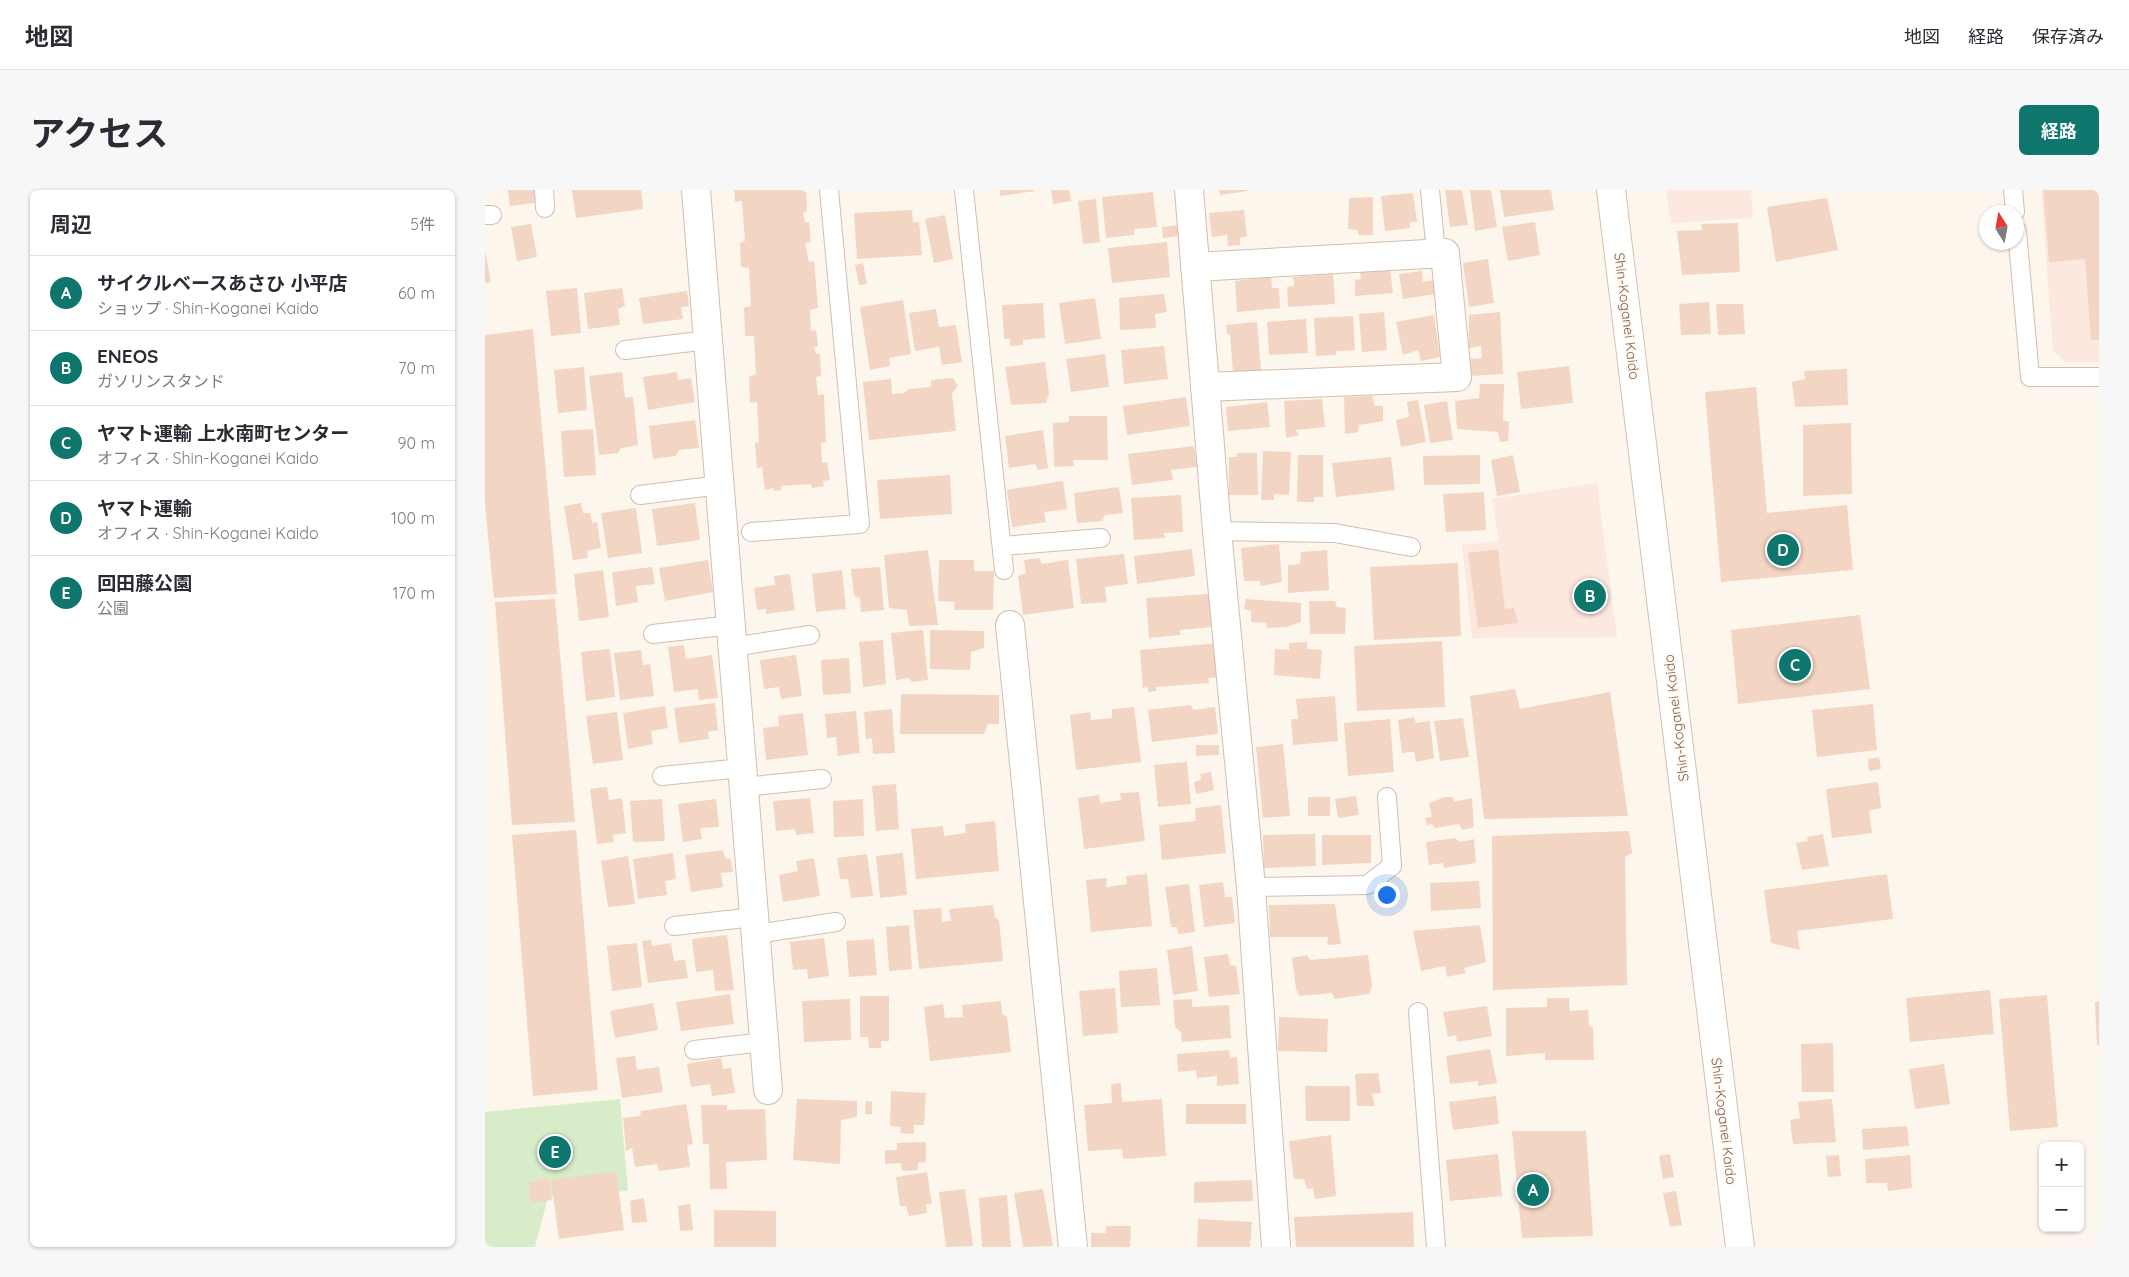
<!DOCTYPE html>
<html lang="ja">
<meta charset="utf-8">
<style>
body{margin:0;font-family:Quicksand,"Noto Sans JP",sans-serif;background:#f7f7f7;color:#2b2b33}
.controls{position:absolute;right:15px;bottom:15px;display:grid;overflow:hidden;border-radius:8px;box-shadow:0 1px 4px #0004}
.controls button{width:45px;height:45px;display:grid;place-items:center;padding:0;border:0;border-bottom:1px solid #e1e1e2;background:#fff;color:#2b2b33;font:25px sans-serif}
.compass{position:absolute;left:1494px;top:15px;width:45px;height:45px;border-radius:50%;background:#fff;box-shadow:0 1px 4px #0004;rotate:349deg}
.you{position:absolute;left:901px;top:704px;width:18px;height:18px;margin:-12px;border:4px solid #fff;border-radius:50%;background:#1a73e8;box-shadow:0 0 0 8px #1a73e833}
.badge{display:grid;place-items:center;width:32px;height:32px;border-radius:50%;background:#0f766e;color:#fff;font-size:16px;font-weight:700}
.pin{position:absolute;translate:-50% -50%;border:2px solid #fff;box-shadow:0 1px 5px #0006}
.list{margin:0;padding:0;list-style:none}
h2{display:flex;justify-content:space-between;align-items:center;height:65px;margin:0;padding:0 20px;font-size:21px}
h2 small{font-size:16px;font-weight:400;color:#7c7c81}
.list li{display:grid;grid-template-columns:32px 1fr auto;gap:15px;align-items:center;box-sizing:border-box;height:75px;padding:0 20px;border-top:1px solid #e1e1e2}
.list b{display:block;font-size:19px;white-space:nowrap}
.list p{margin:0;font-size:16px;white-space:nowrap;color:#7c7c81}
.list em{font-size:16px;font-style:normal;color:#7c7c81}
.map{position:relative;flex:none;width:1614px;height:1057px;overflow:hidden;border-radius:8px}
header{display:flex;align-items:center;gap:30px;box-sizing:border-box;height:70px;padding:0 25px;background:#fff;border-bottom:1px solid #e1e1e2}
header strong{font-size:24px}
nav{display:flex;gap:28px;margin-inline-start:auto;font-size:18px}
.intro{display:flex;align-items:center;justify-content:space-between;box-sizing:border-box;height:120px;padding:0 30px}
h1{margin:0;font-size:35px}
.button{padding:12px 22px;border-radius:8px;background:#0f766e;color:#fff;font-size:18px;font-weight:700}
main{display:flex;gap:30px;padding:0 30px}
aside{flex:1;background:#fff;border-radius:8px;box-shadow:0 1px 4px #0004}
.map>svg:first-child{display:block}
</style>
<header>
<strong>地図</strong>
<nav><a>地図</a><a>経路</a><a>保存済み</a></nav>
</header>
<div class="intro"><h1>アクセス</h1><a class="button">経路</a></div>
<main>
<aside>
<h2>周辺<small>5件</small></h2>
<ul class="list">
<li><span class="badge">A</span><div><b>サイクルベースあさひ 小平店</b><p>ショップ · Shin-Koganei Kaido</p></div><em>60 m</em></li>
<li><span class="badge">B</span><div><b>ENEOS</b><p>ガソリンスタンド</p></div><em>70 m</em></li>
<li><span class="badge">C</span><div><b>ヤマト運輸 上水南町センター</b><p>オフィス · Shin-Koganei Kaido</p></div><em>90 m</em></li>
<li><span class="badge">D</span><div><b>ヤマト運輸</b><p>オフィス · Shin-Koganei Kaido</p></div><em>100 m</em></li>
<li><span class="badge">E</span><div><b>回田藤公園</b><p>公園</p></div><em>170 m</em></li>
</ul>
</aside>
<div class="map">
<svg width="1614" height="1057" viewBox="0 0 1614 1057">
<rect width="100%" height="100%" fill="#fdf6ec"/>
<g fill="#fde8e0">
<path d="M1181 0H1266L1268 28 1186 33Z"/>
<path d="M1556 0H1614V172H1581L1568 161Z"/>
<path d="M1112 293 1132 447 987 448 977 355 1014 351 1007 309Z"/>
</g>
<path fill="#d8ecc9" d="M135 909 143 1001 63 1007 50 1057H0V922Z"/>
<g fill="#f3d5c3">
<path d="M23 0H49L50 13 25 16Z"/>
<path d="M87 0H156L158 19 91 28Z"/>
<path d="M249 0H316L321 2 322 21 318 23 320 32H324L326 52 320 53 324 72 329 71 333 118 325 120 326 141 331 140 333 156 329 158 331 164H335L336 186 331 187 333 205 339 204 341 252 336 253 337 273 342 272 345 290 338 291 339 296 327 298 326 294 296 296V300L290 301 288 298 280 300 277 277 272 278 270 253 274 252 272 212 265 213 264 187 271 184 269 146H260L259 118 266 116 264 78 256 77 255 53 260 51 257 11 250 12Z"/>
<path d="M515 0H550V1L515 6Z"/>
<path d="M566 0H584L586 11 568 14Z"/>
<path d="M734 0H763V1L735 5Z"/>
<path d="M960 0H977L983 35 965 37Z"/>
<path d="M985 0H1006L1012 37 990 41Z"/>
<path d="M1015 0H1066L1069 20 1019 27Z"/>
<path d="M1558 0H1614V150H1606L1600 69 1564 72Z"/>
<path d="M668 2 672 37 649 39V45L621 48 617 7Z"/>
<path d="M928 3 932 32H925V38L900 41 896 6Z"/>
<path d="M888 7V45H873V40L863 39 864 8Z"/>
<path d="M1342 8 1353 60 1291 72 1282 17Z"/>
<path d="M611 9 615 52 598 54 593 11Z"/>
<path d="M427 20 428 32H434L437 65 372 69 369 23Z"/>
<path d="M759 20 762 46 755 48V55L743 56 742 45 727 47 724 23Z"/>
<path d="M460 25 468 69 449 73 440 29Z"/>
<path d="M1050 32 1055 65 1023 71 1017 37Z"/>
<path d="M1253 33 1255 82 1197 85 1192 41 1217 40 1216 34Z"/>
<path d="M46 34 52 67 32 71 26 37Z"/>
<path d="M694 35 695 46 678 48 677 37Z"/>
<path d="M682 52 685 87 627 93 623 58Z"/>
<path d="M0 61 6 92 0 93Z"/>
<path d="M1003 69 1009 113 984 117 978 73Z"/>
<path d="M378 73 382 94 374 95 370 75Z"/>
<path d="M905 79 908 103 870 106V90L876 89 875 82Z"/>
<path d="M937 81 938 92 949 90 951 104 918 109 914 84Z"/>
<path d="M848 84 850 114 803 117 802 97 809 96 808 87Z"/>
<path d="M786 87 787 98H794L795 118 752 122 750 91Z"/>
<path d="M92 98 96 143 66 146 61 101Z"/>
<path d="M137 98 140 116 133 119 135 135 103 139 99 103Z"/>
<path d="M202 101 204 116 196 117 198 129 158 134 154 108Z"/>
<path d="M679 104 682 122 670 124 671 138 635 140 634 108Z"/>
<path d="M610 108 616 149 580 154 574 113Z"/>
<path d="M418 110 426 164 404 168 405 176 385 180 375 117Z"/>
<path d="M1224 112 1226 144 1196 145 1194 114Z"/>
<path d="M558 113 560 148 538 150V155L525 156V149H519L517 115Z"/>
<path d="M1231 114H1258L1260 144 1233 145Z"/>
<path d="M451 119 454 137 471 135 477 172 457 175 454 157 430 161 424 123Z"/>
<path d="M899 122 902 160 877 162 874 124Z"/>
<path d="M1015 122 1018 184 987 186 983 169 997 168 996 156 984 158V125Z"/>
<path d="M949 125 955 167 936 171 933 160 918 165 911 132Z"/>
<path d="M868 126 870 160 851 161V165L831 166 829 128Z"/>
<path d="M821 129 823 163 784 165 782 132Z"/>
<path d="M772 132 776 180 748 183 745 144H742L741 135Z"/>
<path d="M48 139 72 404 9 408 0 314V145Z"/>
<path d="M679 156 683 189 639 194 636 160Z"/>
<path d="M620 164 624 197 586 202 581 169Z"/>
<path d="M560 172 564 203 561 213 526 215 520 177Z"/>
<path d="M1084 176 1088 213 1036 219 1032 182Z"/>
<path d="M99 177 102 220 73 223 69 180Z"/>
<path d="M1362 179 1363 215 1310 217 1307 192 1320 189 1319 181Z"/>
<path d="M137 182 140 208 148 207 153 255 136 258 133 263 114 265 104 186Z"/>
<path d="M192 182 193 190 206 188 210 212 163 220 158 187Z"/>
<path d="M468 188 473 196 467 203 471 241 384 250 378 192 406 189 407 204 419 203 424 199 446 197V190Z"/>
<path d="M995 194H1019L1018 230 1024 232 1023 251 1015 252 1013 242 972 239 970 211 994 208Z"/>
<path d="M1271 197 1282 323 1362 315 1368 380 1236 392 1220 202Z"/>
<path d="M887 206 890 216H898V231L874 235 873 242 860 244 859 207Z"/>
<path d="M701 207 705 236 642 245 638 216Z"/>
<path d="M837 209 840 237 811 240 814 245 801 248 799 211Z"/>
<path d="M933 210 941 252 916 257 911 230 924 227 922 212Z"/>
<path d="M962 211 968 250 945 253 939 215Z"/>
<path d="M782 212 785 237 743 241 741 217Z"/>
<path d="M584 226H622L623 270H588L589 276 569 277 568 233 584 232Z"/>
<path d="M210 230 214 258 194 260 191 266 168 269 164 236Z"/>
<path d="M1366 233 1367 304 1318 306V235Z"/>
<path d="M108 239 111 285 79 287 76 241Z"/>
<path d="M558 240 563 278 553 280 550 274 524 278 520 246Z"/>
<path d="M709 256 712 277 686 280 688 290 647 295 643 264Z"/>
<path d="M778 261 806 262 804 305 789 304V310H776Z"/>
<path d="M752 263H772L773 305H744V267H752Z"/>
<path d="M813 265H838V307H829V312H812Z"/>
<path d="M995 265V294L939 295 938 266Z"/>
<path d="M1028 265 1035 302 1012 306 1006 270Z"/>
<path d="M906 267 910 300 851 307 847 273Z"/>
<path d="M465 285 467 324 395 329 392 290Z"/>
<path d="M578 291 582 319 559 322 561 332 527 337 522 300Z"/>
<path d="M634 297 638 323 620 325 617 331 592 333 589 303Z"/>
<path d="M999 302 1001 340 961 342 958 304Z"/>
<path d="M696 305 698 342 679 343 680 348 649 350 646 308Z"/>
<path d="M96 313 98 323H105L107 333 112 332 116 358 102 361 103 368 88 370 79 316Z"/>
<path d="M210 313 215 350 172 356 167 319Z"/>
<path d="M151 318 157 363 123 368 116 323Z"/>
<path d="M794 354 797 392 776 396 775 391H759L756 358Z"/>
<path d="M707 359 710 386 652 394 649 366Z"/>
<path d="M1013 359 1020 419 1029 418 1033 433 993 438 983 363Z"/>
<path d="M443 360 453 435 424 436 422 420 404 418 399 365Z"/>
<path d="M842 360 844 400 803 403V375L815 374 816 362Z"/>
<path d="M639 364 643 394 620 397 622 412 596 414 591 369Z"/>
<path d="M554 368 557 374 583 370 589 418 538 425 533 386 541 383 539 370Z"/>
<path d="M223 370 228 402 180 411 174 378Z"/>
<path d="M454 370H489V381H509L508 420H469L470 412 453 411Z"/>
<path d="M973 373 976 446 889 450 885 377Z"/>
<path d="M167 377 170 394 151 396 153 412 131 416 127 382Z"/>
<path d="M395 377 399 420 376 422 375 408 369 406 366 379Z"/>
<path d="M118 380 124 427 94 431 89 384Z"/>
<path d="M357 380 361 419 331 422 327 384Z"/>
<path d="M305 384 310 420 281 424V419L272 420 269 398 290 395 289 386Z"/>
<path d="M724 404 726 437 695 440V445L664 448 661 408Z"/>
<path d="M70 409 90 632 27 635 10 412Z"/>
<path d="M761 409 816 413V432L801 437 782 438 781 433 766 432V421L759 419Z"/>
<path d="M824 411H850L852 417 861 418 860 444H825Z"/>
<path d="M1375 425 1385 499 1253 514 1246 440Z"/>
<path d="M438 440 443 490 427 492 424 488 411 490 406 443Z"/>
<path d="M445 440 499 441V458L486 462 485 480 445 479Z"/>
<path d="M398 450 401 494 378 497 374 452Z"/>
<path d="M957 451 960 517 872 521 869 456Z"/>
<path d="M822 452V459L837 460 835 489 789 485 790 459 804 460V453Z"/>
<path d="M735 453 738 487 723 488 724 493 671 497V501L663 502V497L658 498 655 460Z"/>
<path d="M199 455 201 469 227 465 233 508 214 510 213 499 189 502 183 457Z"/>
<path d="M125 459 130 507 101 511 96 462Z"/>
<path d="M156 460 158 475 165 474 169 506 135 510 129 463Z"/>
<path d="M311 465 317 506 296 509 294 497 279 499 275 470Z"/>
<path d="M364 468 366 503 338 505 336 470Z"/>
<path d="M1030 499 1035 519 1125 502 1143 626 999 629 985 506Z"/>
<path d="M416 504 514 505V534H503L499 544H415Z"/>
<path d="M850 506 853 551 808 555 806 529H813L811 509Z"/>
<path d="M230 513 233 540 223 542 224 549 194 553 189 518Z"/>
<path d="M1388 514 1392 560 1332 567 1327 520Z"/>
<path d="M705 515 709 520 730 517 733 544 667 552 663 520Z"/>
<path d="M180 516 183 538 166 541 168 554 143 559 138 523Z"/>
<path d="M649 517 656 572 591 580 585 525 605 522 606 530 627 528V519Z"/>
<path d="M407 519 410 563 388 564 387 548 381 549 379 522Z"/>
<path d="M371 521 375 563 353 566 351 547 342 548 340 524Z"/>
<path d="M132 522 138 570 108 574 101 526Z"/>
<path d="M318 523 323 565 281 570 278 538 294 536 293 526Z"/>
<path d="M929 527 931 533 945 531 949 568 931 572 929 562 917 563 913 530Z"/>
<path d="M978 528 984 567 955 571 949 531Z"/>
<path d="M905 529 909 582 863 586 859 533Z"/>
<path d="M798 554 805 626 778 628 771 557Z"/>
<path d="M711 555H734V565L711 566Z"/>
<path d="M1394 567 1396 579 1384 581 1383 569Z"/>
<path d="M702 572 706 614 673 617 669 575Z"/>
<path d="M726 582 729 600 711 604 709 592 716 590 715 584Z"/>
<path d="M1393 592 1396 618 1384 621 1387 643 1347 648 1341 599Z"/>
<path d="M411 594 414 639 391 641 387 596Z"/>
<path d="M122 597 124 610 137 608 141 643 128 645 129 652 112 654 105 599Z"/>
<path d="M654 602 660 651 599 659 593 608 614 605 615 613 636 610 635 603Z"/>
<path d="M871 606 874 625 853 628 850 609Z"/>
<rect x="823" y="607" width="22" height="19"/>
<path d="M960 607H968L969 612 987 608 989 637 977 640 974 634 950 638 947 634 942 635 940 628 947 627 944 613Z"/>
<path d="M325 608 329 643 311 645 310 639 291 641 288 611Z"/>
<path d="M177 609 180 651 148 652 145 611Z"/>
<path d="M231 609 234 637 215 638 217 649 198 652 193 614Z"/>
<path d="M378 609 379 646 349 647 348 611Z"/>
<path d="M736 615 741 663 677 670 674 635 711 631 710 618Z"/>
<path d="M510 631 514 681 431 689 426 639 458 636 459 646 481 643 480 634Z"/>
<path d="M91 640 113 900 48 906 27 645Z"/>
<path d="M1144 641 1147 663 1140 667 1142 795 1008 800 1007 646Z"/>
<path d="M830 644 831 676 779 678 778 645Z"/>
<path d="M1338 644 1344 676 1317 680 1311 653 1323 651 1322 647Z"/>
<path d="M837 645H886V673L837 675Z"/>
<path d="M970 648 975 652 989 649 991 673 959 678 958 673 944 675 941 652Z"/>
<path d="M238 660 240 668 246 669 248 682 236 683 238 697 206 702 200 665Z"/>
<path d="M188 663 191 689 180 691 182 705 153 709 148 669Z"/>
<path d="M418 663 422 705 395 708 391 666Z"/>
<path d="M382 664 388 706 366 708 363 689H355L352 668Z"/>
<path d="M143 666 150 714 123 717 116 671Z"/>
<path d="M329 668 335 706 298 712 294 685 313 681 311 671Z"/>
<path d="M662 684 667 736 606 742 601 690 622 688 621 697 642 694 641 686Z"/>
<path d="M1402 684 1408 729 1312 741 1315 760 1286 753 1279 700Z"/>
<path d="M994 691 996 718 946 721 945 693Z"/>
<path d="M738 692 740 707H747L750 733 719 737 714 695Z"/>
<path d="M704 694 710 742 693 744 692 737H686L680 697Z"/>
<path d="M850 714 856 754 842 755 843 747H785L784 715Z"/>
<path d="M508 715 510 728 514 730 518 771 434 779 428 720 456 718 457 732 466 731 464 719Z"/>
<path d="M424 735 427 779 404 781 401 737Z"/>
<path d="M995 735 1001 772 979 778 981 783 962 787 960 776 936 781 928 741Z"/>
<path d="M242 745 249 800 230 801 228 780 211 782 207 749Z"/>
<path d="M339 748 344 786 323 789 322 779 308 780 305 752Z"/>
<path d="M389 749 392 785 364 787 361 751Z"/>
<path d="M166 750 167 756 186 753 189 771 200 770 203 788 163 793 157 751Z"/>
<path d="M152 753 157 797 127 801 122 756Z"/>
<path d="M707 756 713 801 688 805 682 760Z"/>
<path d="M743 764 745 775 751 776 755 804 724 807 719 767Z"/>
<path d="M822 765 825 770 883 765 887 796 884 804 850 809 847 803 814 806 811 799 807 768Z"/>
<path d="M672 778 675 815 636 817 634 781Z"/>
<path d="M630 798 633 843 598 846 594 801Z"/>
<path d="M1505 800 1509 844 1425 852 1421 808Z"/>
<path d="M245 804 249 834 196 841 191 812Z"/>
<path d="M1562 805 1573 937 1525 941 1514 809Z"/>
<path d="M375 806H404V851H396V858H384L383 847H375Z"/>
<path d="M1062 808H1084L1085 821 1103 820 1104 835 1108 838 1109 870H1060V863L1021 866V818L1062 817Z"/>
<path d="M365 809 366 850 319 852 317 811Z"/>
<path d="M707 809V817L744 815 746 848 697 852 696 842 690 837 688 810Z"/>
<path d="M516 811 517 824 522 827 526 862 445 871 439 817 458 814 460 828 478 827 477 815Z"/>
<path d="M1610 812H1614V855H1612Z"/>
<path d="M168 813 173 840 130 848 125 821Z"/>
<path d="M1002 816 1007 846 972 852 971 845 963 847 958 822Z"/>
<path d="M794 827 843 829 842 862 793 861Z"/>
<path d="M1348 853 1349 902H1317L1316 854Z"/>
<path d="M1005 859 1012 893 993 896V891L965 894 961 866Z"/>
<path d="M744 860 745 868 752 867 754 894 732 896V886L712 888 711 880 693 882 692 864Z"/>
<path d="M150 866 152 880 174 877 178 902 137 908 131 868Z"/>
<path d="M236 868 238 879 246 878 250 903 227 906 225 894 206 897 202 874Z"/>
<path d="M1459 874 1465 914 1430 919 1424 879Z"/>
<path d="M893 883 896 903 887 904 890 916H872L870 884Z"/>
<path d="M636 893 637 912 677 909 681 966 638 969 637 959 603 961 599 915 627 913 626 894Z"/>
<path d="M820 896H865V931H821Z"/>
<path d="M406 901 441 903 439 935H429V944L415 943 416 937 405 936Z"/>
<path d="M1011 906 1014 934 968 940 964 912Z"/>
<path d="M312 909 372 911V927L356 930 355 974 308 970Z"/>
<path d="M1347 909 1351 952 1308 954 1305 930 1315 928 1313 912Z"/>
<path d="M381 911 387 912V924H380Z"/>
<path d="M201 914 208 954 202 955 205 977 174 981 172 974 150 977 147 958 141 961 138 928 155 926 156 921Z"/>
<rect x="701" y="914" width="60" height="20"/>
<path d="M216 915H242V920L280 919 282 970 241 972 242 999H225L224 954H218Z"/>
<path d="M1422 936 1424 956 1378 960 1377 939Z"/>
<path d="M1027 941H1101L1108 1046 1037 1048Z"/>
<path d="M846 945 851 1006 830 1009 828 998 822 999 819 989H809L804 951Z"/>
<path d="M441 952V972L433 973V980L417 981 416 973 400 974V960H412V953Z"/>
<path d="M1013 964 1017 1006 965 1011 961 970Z"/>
<path d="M1185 964 1189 987 1178 989 1174 966Z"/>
<path d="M1354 965 1356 986 1343 987 1341 966Z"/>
<path d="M1425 965 1427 998 1403 1001 1402 993H1381L1380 969Z"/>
<path d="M131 981 139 1040 74 1049 66 990Z"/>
<path d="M442 982 447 1014H441L442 1023 424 1026 421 1016H415L411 987Z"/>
<path d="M63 988 67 1010 46 1013 43 992Z"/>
<path d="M767 990 768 1011 709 1013V992Z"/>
<path d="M480 999 488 1056 461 1057 454 1002Z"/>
<path d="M558 999 568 1056 538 1057 529 1003Z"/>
<path d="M1191 1001 1197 1035 1185 1037 1178 1003Z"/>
<path d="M522 1005 526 1057H497L494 1008Z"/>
<path d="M159 1008 162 1032 147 1033 145 1011Z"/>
<path d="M205 1014 208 1040 195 1041 193 1016Z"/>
<path d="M229 1020 291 1021V1057H229Z"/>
<path d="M928 1022 929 1057H811L809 1027Z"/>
<path d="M713 1029 767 1032 765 1057H712Z"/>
<path d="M621 1036H646L645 1057H606V1043H621Z"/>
</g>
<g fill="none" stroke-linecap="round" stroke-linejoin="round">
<g stroke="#d1beb0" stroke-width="20">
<g id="lane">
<path d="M59 0 60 18"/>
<path d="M479 0 519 380"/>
<path d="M945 0 951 64"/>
<path d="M1528 0 1530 22"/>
<path d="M0 25H7"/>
<path d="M1532 41 1545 187H1614"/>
<path d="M140 160 223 150"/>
<path d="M155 305 235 295"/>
<path d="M732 341 850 343 926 357"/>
<path d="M266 342 375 334 344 0"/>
<path d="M517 356 616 348"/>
<path d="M168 444 246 435"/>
<path d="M248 457 325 445"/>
<path d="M177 586 257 578"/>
<path d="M259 597 337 589"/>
<path d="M766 697 882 695 907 676 902 607"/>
<path d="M189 736 269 727"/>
<path d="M271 744 351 732"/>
<path d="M933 822 951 1057"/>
<path d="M209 860 279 852"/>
</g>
</g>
<g stroke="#d1beb0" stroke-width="30">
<g id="street">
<path d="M211 0 283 900"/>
<path d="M704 0 732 341 766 697 791 1057"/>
<path d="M710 77 960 63 972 187 720 197"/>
<path d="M525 435 588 1057"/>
</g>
</g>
<g stroke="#d6c0b0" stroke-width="30">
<path id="secondary" d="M1126 0 1255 1057"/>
</g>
<use href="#lane" stroke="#fff" stroke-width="18"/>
<use href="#street" stroke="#fff" stroke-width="28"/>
<use href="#secondary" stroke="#fff" stroke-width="28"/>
</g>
<g text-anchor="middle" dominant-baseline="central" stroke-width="5" stroke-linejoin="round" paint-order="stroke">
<g font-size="14" fill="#7a5c4d" stroke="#fffaf3">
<text transform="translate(1142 126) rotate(83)">Shin-Koganei Kaido</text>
<text transform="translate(1191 528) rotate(-97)">Shin-Koganei Kaido</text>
<text transform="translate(1239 931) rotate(83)">Shin-Koganei Kaido</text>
</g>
</g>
</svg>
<div class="controls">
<button>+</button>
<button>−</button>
</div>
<svg class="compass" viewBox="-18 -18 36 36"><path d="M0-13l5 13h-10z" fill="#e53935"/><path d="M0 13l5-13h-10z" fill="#7c7c81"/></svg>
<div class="you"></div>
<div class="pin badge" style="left:1048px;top:1000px">A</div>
<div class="pin badge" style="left:1105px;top:406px">B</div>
<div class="pin badge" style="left:1310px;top:475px">C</div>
<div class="pin badge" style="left:1298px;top:360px">D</div>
<div class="pin badge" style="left:70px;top:962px">E</div>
</div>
</main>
